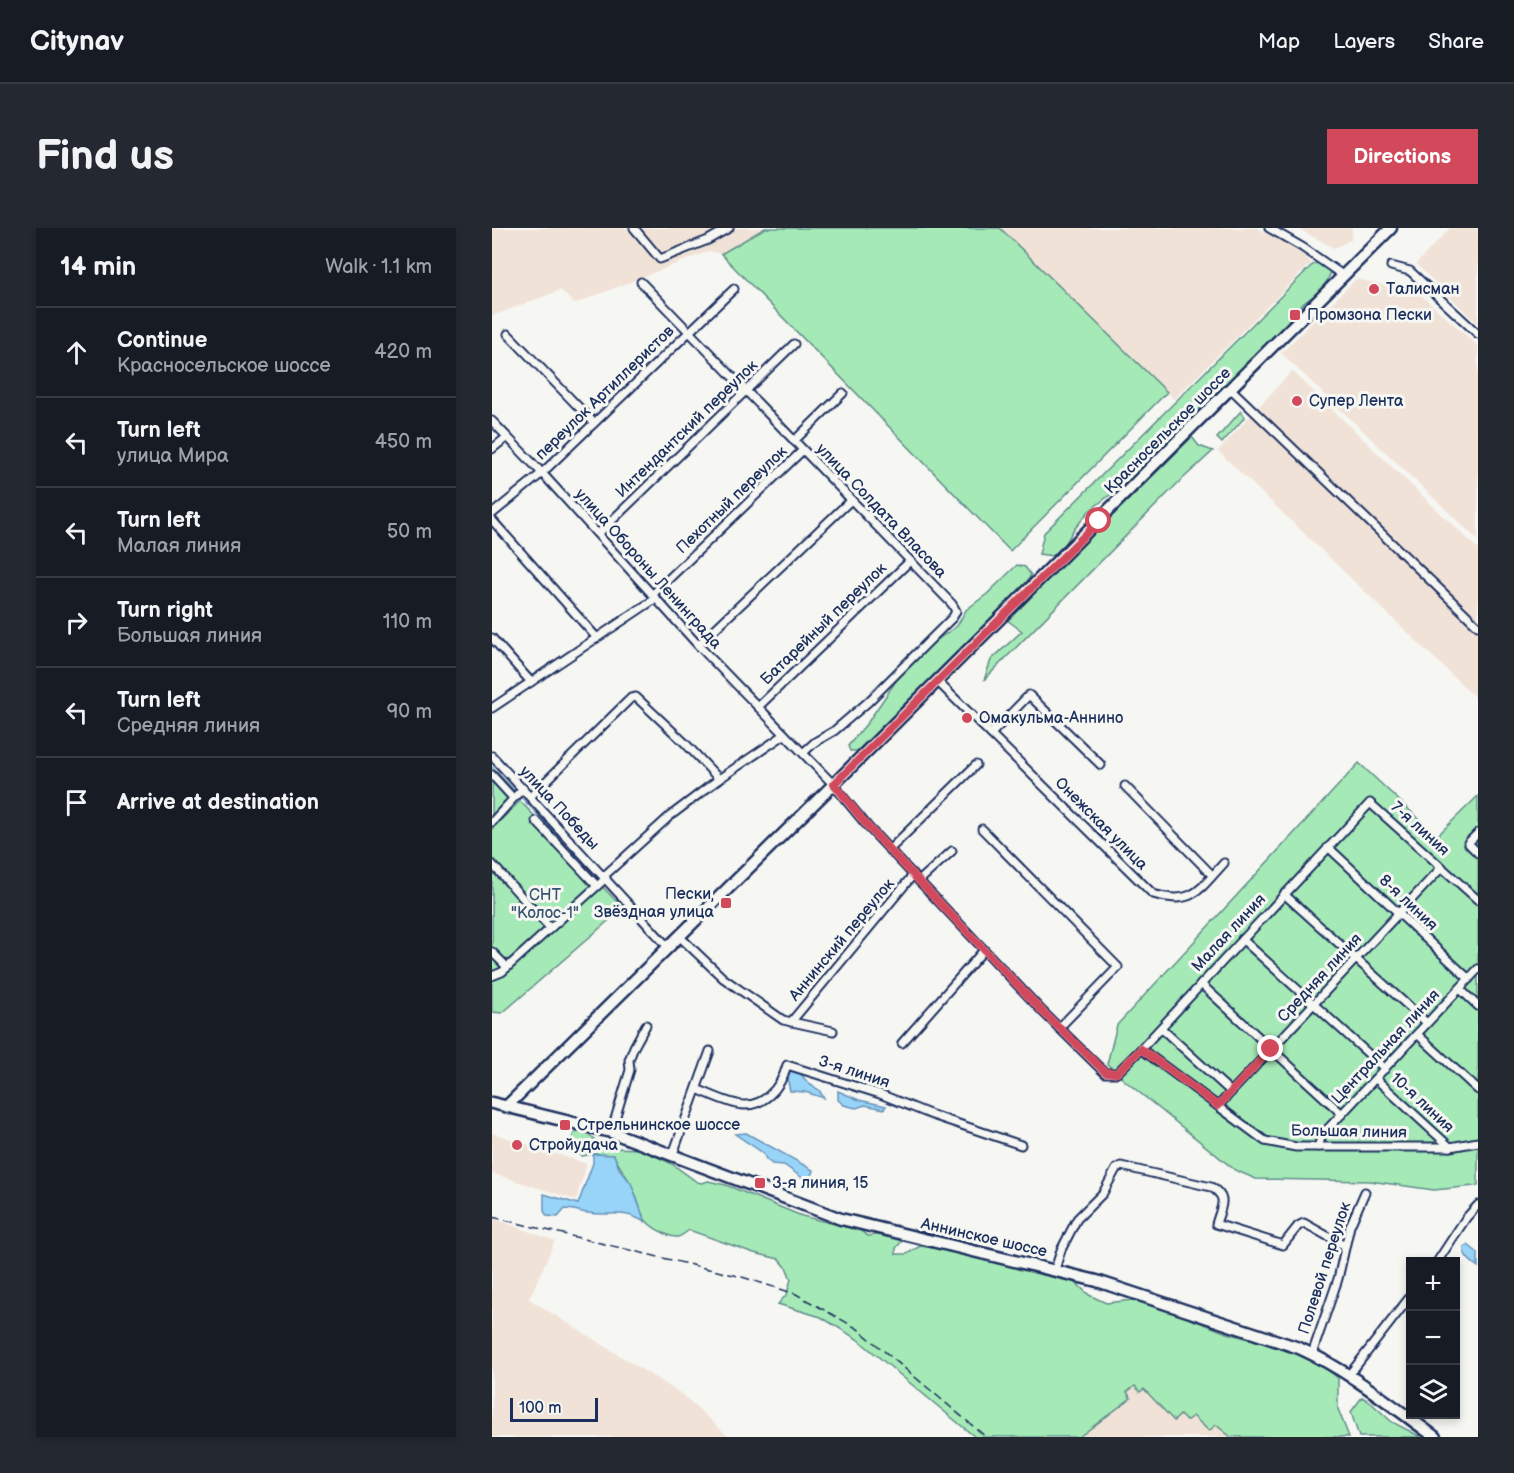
<!DOCTYPE html>
<meta charset="utf-8">
<style>
body{margin:0;font-family:"Balsamiq Sans",sans-serif;background:#242831;color:#f1f3f6}
.controls{position:absolute;right:18px;bottom:18px;display:grid;overflow:hidden;border-radius:0px;box-shadow:0 3px 9px #0003}
.controls button{width:54px;height:54px;display:grid;place-items:center;padding:0;border:0;border-bottom:2px solid #363941;background:#171b24;color:#f1f3f6;font:30px sans-serif}
.scale{position:absolute;left:18px;bottom:15px;width:88px;box-sizing:border-box;padding-left:6px;border:3px solid #1b2f5e;border-top:0;font-size:16px;line-height:21px;white-space:nowrap;color:#1b2f5e;-webkit-text-stroke:4px #f6f6f2;paint-order:stroke}
.stop{position:absolute;width:18px;height:18px;margin:-14px;border:4px solid #d1495b;border-radius:50%;background:#fff}
.stop.end{background:#d1495b;border-color:#fff;box-shadow:0 2px 6px #0008}
.list{margin:0;padding:0;list-style:none}
h2{display:flex;justify-content:space-between;align-items:center;height:78px;margin:0;padding:0 24px;font-size:26px}
h2 small{font-size:20px;font-weight:400;color:#9ea1a6}
.list li{display:grid;grid-template-columns:39px 1fr auto;gap:18px;align-items:center;box-sizing:border-box;height:90px;padding:0 24px;border-top:2px solid #363941}
.list b{display:block;font-size:22px;white-space:nowrap}
.list p{margin:0;font-size:20px;white-space:nowrap;color:#9ea1a6}
.list em{font-size:20px;font-style:normal;color:#9ea1a6}
.icon{flex:none;width:33px;height:33px;fill:none;stroke:currentColor;stroke-width:2;stroke-linecap:round;stroke-linejoin:round}
.map{position:relative;flex:none;width:986px;height:1209px;overflow:hidden;border-radius:0px}
header{display:flex;align-items:center;gap:36px;box-sizing:border-box;height:84px;padding:0 30px;background:#171b24;border-bottom:2px solid #363941}
header strong{font-size:28px}
nav{display:flex;gap:33px;margin-inline-start:auto;font-size:21px}
.intro{display:flex;align-items:center;justify-content:space-between;box-sizing:border-box;height:144px;padding:0 36px}
h1{margin:0;font-size:42px}
.button{padding:15px 27px;border-radius:0px;background:#d1495b;color:#fff;font-size:21px;font-weight:700}
main{display:flex;gap:36px;padding:0 36px}
aside{flex:1;background:#171b24;border-radius:0px;box-shadow:0 3px 9px #0003}
.map>svg:first-child{display:block}
</style>
<header>
<strong>Citynav</strong>
<nav><a>Map</a><a>Layers</a><a>Share</a></nav>
</header>
<div class="intro"><h1>Find us</h1><a class="button">Directions</a></div>
<main>
<aside>
<h2>14 min<small>Walk · 1.1 km</small></h2>
<ul class="list">
<li><svg class="icon" aria-label="ahead" viewBox="0 0 24 24"><path d="M12 20V5M6 11l6-6 6 6"/></svg><div><b>Continue</b><p>Красносельское шоссе</p></div><em>420 m</em></li>
<li><svg class="icon" aria-label="left" viewBox="0 0 24 24"><path d="M17 20v-9H6M10 6l-5 5 5 5"/></svg><div><b>Turn left</b><p>улица Мира</p></div><em>450 m</em></li>
<li><svg class="icon" aria-label="left" viewBox="0 0 24 24"><path d="M17 20v-9H6M10 6l-5 5 5 5"/></svg><div><b>Turn left</b><p>Малая линия</p></div><em>50 m</em></li>
<li><svg class="icon" aria-label="right" viewBox="0 0 24 24"><path d="M7 20v-9h11M14 6l5 5-5 5"/></svg><div><b>Turn right</b><p>Большая линия</p></div><em>110 m</em></li>
<li><svg class="icon" aria-label="left" viewBox="0 0 24 24"><path d="M17 20v-9H6M10 6l-5 5 5 5"/></svg><div><b>Turn left</b><p>Средняя линия</p></div><em>90 m</em></li>
<li><svg class="icon" aria-label="arrive" viewBox="0 0 24 24"><path d="M6 21V4h12l-3 4 3 4H6"/></svg><div><b>Arrive at destination</b></div></li>
</ul>
</aside>
<div class="map">
<svg width="986" height="1209" viewBox="0 0 986 1209">
<rect width="100%" height="100%" fill="#f6f6f2"/>
<filter id="ink" filterUnits="userSpaceOnUse"><feTurbulence type="fractalNoise" baseFrequency=".0167" numOctaves="2"/><feDisplacementMap in="SourceGraphic" scale="12" xChannelSelector="R" yChannelSelector="G"/><feConvolveMatrix kernelMatrix="1 2 1 2 8 2 1 2 1" color-interpolation-filters="sRGB"/></filter>
<g filter="url(#ink)">
<g fill="#f1e2d7">
<path d="M0 0H273L229 26 217 23 82 76 69 62 0 88Z"/>
<path d="M508 0H765L809 24 819 35 682 171Z"/>
<path d="M805 0H860L859 12 842 20Z"/>
<path d="M958 0H986V96L924 36Z"/>
<path d="M864 51 893 57 921 60 986 118V312L789 125Z"/>
<path d="M800 143 986 321V472L726 223Z"/>
<path d="M0 905 95 936 84 972 0 945Z"/>
<path d="M0 990 63 1013 37 1071 191 1167 237 1209H0Z"/>
<path d="M643 1158 652 1161 682 1192 688 1187 701 1188 717 1202 724 1197 739 1209H587L639 1170 635 1164Z"/>
</g>
<g fill="#a5eab6" stroke="#608c8a" stroke-width="1.5">
<path d="M273 0H508L675 164 518 323 229 26Z"/>
<path d="M826 34 839 43C830 74 805 69 794 98L649 243 597 283 580 304 570 322 561 328 547 326 552 305 819 38Z"/>
<path d="M749 183 753 189 730 215 725 210Z"/>
<path d="M700 209 707 218 721 223 684 257 492 452 499 432 530 403 515 392Z"/>
<path d="M525 337 533 339 539 347 531 360 365 523H358L356 518 376 494 404 453 439 416 465 398 474 382 495 366Z"/>
<path d="M867 535 945 608 986 568V957L982 958 942 962 878 953 764 951 743 942 632 852 615 836 625 797Z"/>
<path d="M0 552 17 571 0 590Z"/>
<path d="M28 573 131 680 15 781 10 785 0 784V601Z"/>
<path d="M90 902 97 906 106 915 120 920 149 921 180 936 205 954 210 955 216 953 234 957 310 988 367 1002 376 1008C388 1006 399 1007 410 1013L404 1020V1026H415L428 1018 453 1021 582 1053 597 1067 614 1075 641 1072 653 1073 735 1105 808 1125 822 1131 846 1150V1181L857 1209H739L724 1197 717 1203 701 1188 694 1193 688 1187 682 1193 652 1161 648 1164 643 1158 635 1164 639 1170 587 1209H483L365 1111 329 1089 286 1076 295 1066 299 1051 294 1039 287 1031 262 1025 197 1002C188 1009 186 1011 176 1007 143 993 153 983 139 956 134 946 126 938 122 927L101 926 90 928 80 921 79 913 82 905Z"/>
<path d="M870 1169 878 1174 900 1194 929 1209H867L859 1184Z"/>
</g>
<g fill="#98d4f8" stroke="#6692ba" stroke-width="1.5">
<path d="M298 841 307 844 317 856 327 862 332 870 313 864 298 863 296 854Z"/>
<path d="M346 863 367 872 394 878 392 881 373 877 364 880 352 877 346 872Z"/>
<path d="M254 905 321 942 319 949 312 951 292 937 280 936 274 931 271 925 243 906Z"/>
<path d="M101 926 122 927 127 940 139 955 153 994C128 980 120 989 96 985 88 984 82 981 73 981L66 989 55 988 52 983V966L86 976 101 935Z"/>
<path d="M976 1017 986 1025V1039C979 1034 971 1028 972 1019Z"/>
</g>
<g fill="none" stroke-linecap="round" stroke-linejoin="round">
<g stroke="#6692ba" stroke-width="1.5">
<path d="M0 539 23 563"/>
<path d="M9 589 28 568 107 651"/>
<path d="M112 656 129 674"/>
</g>
<g stroke="#1b2f5e" stroke-width="11">
<g id="minor">
<path d="M142 0 168 31 216 12 237 0"/>
<path d="M777 0 810 19 852 48"/>
<path d="M899 38 918 43 986 106"/>
<path d="M149 54 460 376 464 383 461 389 376 474 342 503 323 514 312 524"/>
<path d="M16 106 102 195"/>
<path d="M739 161 986 398"/>
<path d="M0 193 50 245 206 417 338 553 377 600 551 784 613 845H625L649 821 878 575 986 672"/>
<path d="M302 213 351 165"/>
<path d="M0 221 15 209"/>
<path d="M0 286 50 245 242 61"/>
<path d="M0 292 105 410"/>
<path d="M106 306 302 116"/>
<path d="M161 366 311 222"/>
<path d="M0 410 39 454"/>
<path d="M206 417 359 272"/>
<path d="M445 453 661 666C701 678 707 662 732 635"/>
<path d="M266 479 418 333"/>
<path d="M0 480 163 371"/>
<path d="M499 506 537 467 609 537"/>
<path d="M0 528 176 719"/>
<path d="M0 547 21 570"/>
<path d="M633 558 720 647"/>
<path d="M39 568 139 470 144 469 193 515 227 551"/>
<path d="M44 593 105 658"/>
<path d="M0 594 31 560"/>
<path d="M490 601 626 739 567 800"/>
<path d="M986 605 976 615 986 625"/>
<path d="M836 619 977 751"/>
<path d="M397 622 484 537"/>
<path d="M0 636 58 700"/>
<path d="M112 648 178 588 227 551 292 507"/>
<path d="M427 653 460 623"/>
<path d="M792 666 935 795"/>
<path d="M187 708 231 750 291 792 341 803"/>
<path d="M750 711 893 841"/>
<path d="M0 724 15 739"/>
<path d="M0 748 10 744 114 650"/>
<path d="M709 756 850 886"/>
<path d="M968 761 986 778"/>
<path d="M299 794 421 647"/>
<path d="M669 800 739 864"/>
<path d="M925 806 986 862"/>
<path d="M410 815 492 722"/>
<path d="M649 821 773 913 804 919H958L986 914"/>
<path d="M884 851 958 919"/>
<path d="M205 861C217 866 231 873 245 876 270 882 289 860 295 837L388 866 440 887 529 917"/>
<path d="M726 878 950 639"/>
<path d="M119 904 138 842 137 832 142 819 154 797"/>
<path d="M826 919 830 907 986 741"/>
<path d="M181 926 218 823"/>
<path d="M945 1034 974 990 986 977"/>
<path d="M563 1042 569 1022 585 991 611 965 624 941 629 938 719 959C737 970 729 978 724 996L791 1017 806 998 812 995 853 1018"/>
<path d="M820 1126 846 1051 858 998 873 964"/>
<path d="M857 1147 918 1069"/>
</g>
</g>
<g stroke="#1b2f5e" stroke-width="15">
<g id="secondary">
<path d="M0 875 119 904 349 991 605 1053 807 1120C856 1142 899 1177 943 1209"/>
<path d="M16 877 345 553 899 0"/>
</g>
</g>
<use href="#minor" stroke="#f6f6f2" stroke-width="7"/>
<use href="#secondary" stroke="#f6f6f2" stroke-width="10"/>
<path stroke="#1b2f5e" stroke-width="1.5" stroke-dasharray="9 4.5" stroke-linecap="butt" d="M0 989 250 1049 304 1066 366 1101 494 1209"/>
</g>
</g>
<g fill="none" stroke-linecap="round" stroke-linejoin="round" filter="url(#ink)">
<path stroke="#d1495b" stroke-width="8" d="M607 293 342 556 377 600 551 784 613 844 625 845 649 821 726 878 779 821"/>
</g>
<g fill="#d1495b" stroke="#f6f6f2" stroke-width="2">
<circle cx="882" cy="61" r="6"/>
<rect x="797" y="81" width="12" height="12" rx="3"/>
<circle cx="805" cy="173" r="6"/>
<circle cx="475" cy="490" r="6"/>
<rect x="228" y="669" width="12" height="12" rx="3"/>
<rect x="67" y="891" width="12" height="12" rx="3"/>
<circle cx="25" cy="917" r="6"/>
<rect x="262" y="949" width="12" height="12" rx="3"/>
</g>
<g text-anchor="middle" dominant-baseline="central" stroke-width="6" stroke-linejoin="round" paint-order="stroke">
<g font-size="16" fill="#1b2f5e" stroke="#f6f6f2" text-anchor="start">
<text x="894" y="61">Талисман</text>
<text x="815" y="87">Промзона Пески</text>
<text x="817" y="173">Супер Лента</text>
<text x="487" y="490">Омакульма-Аннино</text>
<text x="222" y="666" text-anchor="end">Пески,<tspan x="222" dy="18">Звёздная улица</tspan></text>
<text x="85" y="897">Стрельнинское шоссе</text>
<text x="37" y="917">Стройудача</text>
<text x="280" y="955">3-я линия, 15</text>
</g>
<g font-size="16" fill="#1b2f5e" stroke="#f6f6f2">
<text transform="translate(113 165) rotate(-44)">переулок Артиллеристов</text>
<text transform="translate(195 201) rotate(-44)">Интендантский переулок</text>
<text transform="translate(676 203) rotate(-45)">Красносельское шоссе</text>
<text transform="translate(240 272) rotate(-44)">Пехотный переулок</text>
<text transform="translate(389 283) rotate(46)">улица Солдата Власова</text>
<text transform="translate(156 341) rotate(48)">улица Обороны Ленинграда</text>
<text transform="translate(332 396) rotate(-44)">Батарейный переулок</text>
<text transform="translate(67 580) rotate(47)">улица Победы</text>
<text transform="translate(609 596) rotate(45)">Онежская улица</text>
<text transform="translate(928 601) rotate(42)">7-я линия</text>
<text transform="translate(916 675) rotate(43)">8-я линия</text>
<text transform="translate(737 705) rotate(-47)">Малая линия</text>
<text transform="translate(350 712) rotate(-50)">Аннинский переулок</text>
<text transform="translate(828 750) rotate(-47)">Средняя линия</text>
<text transform="translate(894 819) rotate(-47)">Центральная линия</text>
<text transform="translate(362 844) rotate(18)">3-я линия</text>
<text transform="translate(930 875) rotate(43)">10-я линия</text>
<text transform="translate(857 904) rotate(1)">Большая линия</text>
<text transform="translate(492 1010) rotate(13)">Аннинское шоссе</text>
<text transform="translate(833 1040) rotate(-72)">Полевой переулок</text>
</g>
<g font-size="16" fill="#375470" stroke="#f6f6f2">
<text x="53" y="667">СНТ<tspan x="53" dy="18">"Колос-1"</tspan></text>
</g>
</g>
</svg>
<div class="controls">
<button>+</button>
<button>−</button>
<button><svg class="icon" aria-label="layers" viewBox="0 0 24 24"><path d="M12 4l9 5-9 5-9-5zM3 14l9 5 9-5"/></svg></button>
</div>
<div class="scale">100 m</div>
<div class="stop" style="left:607px;top:293px"></div>
<div class="stop end" style="left:779px;top:821px"></div>
</div>
</main>
